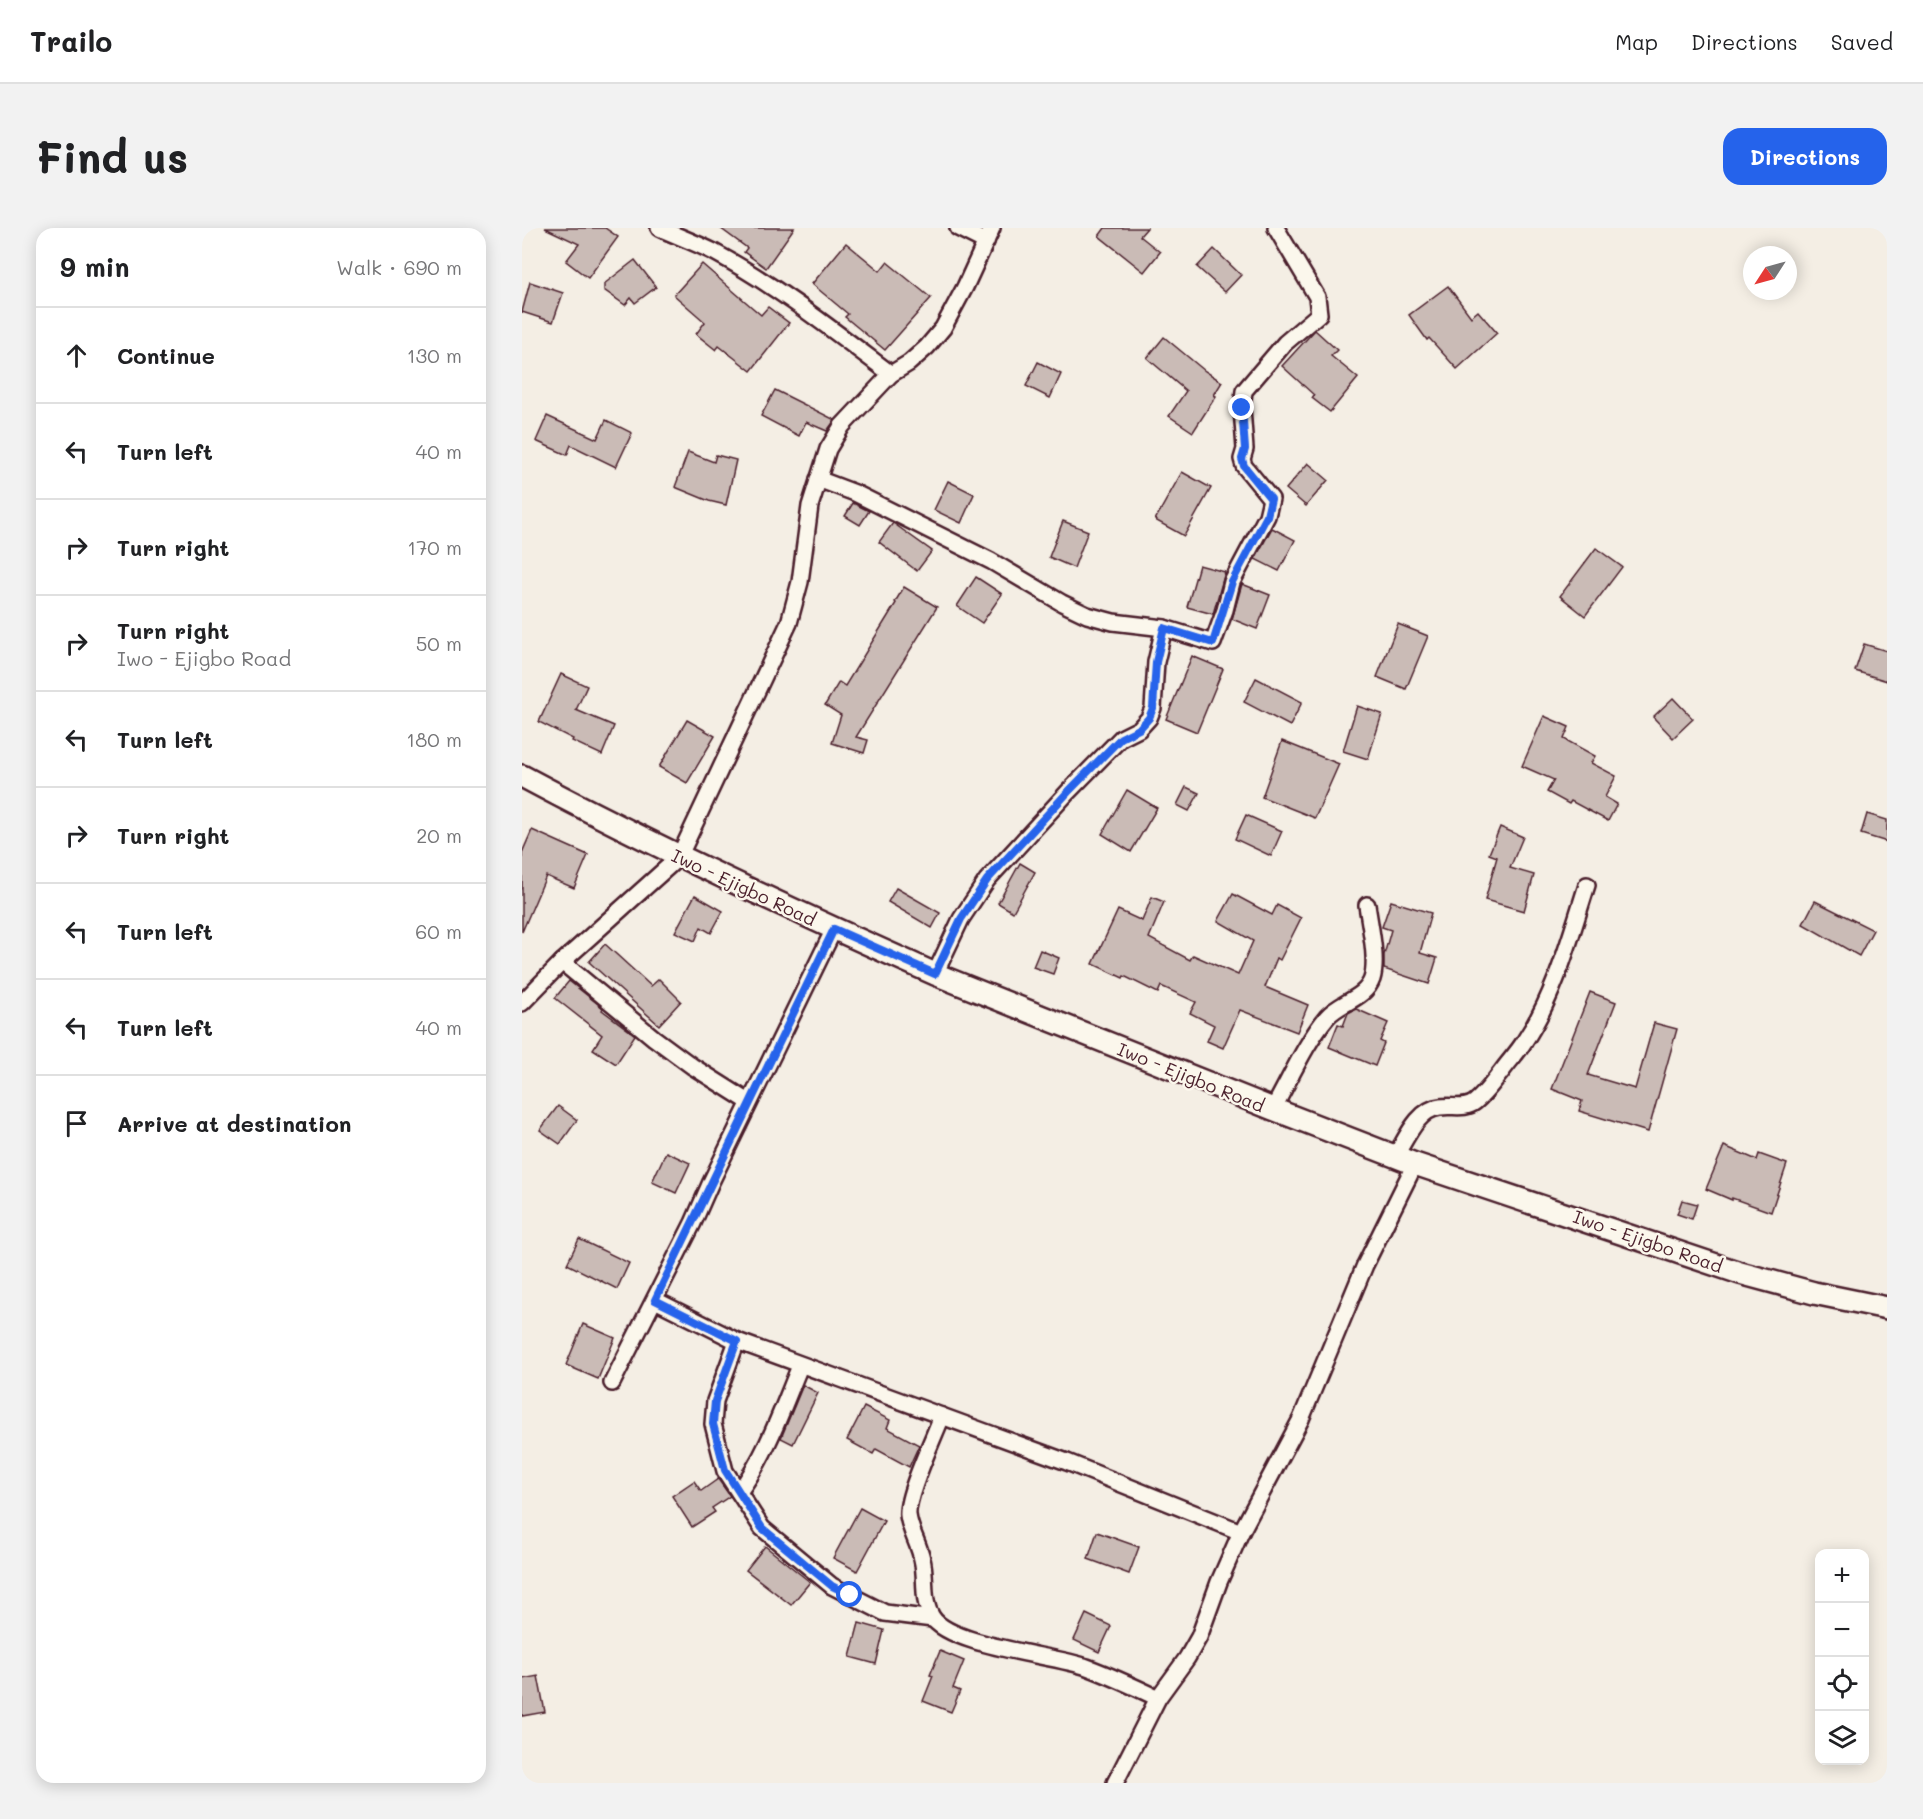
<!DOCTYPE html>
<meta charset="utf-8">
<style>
body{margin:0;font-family:Mali,sans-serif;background:#f2f2f2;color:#202124}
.controls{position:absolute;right:18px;bottom:18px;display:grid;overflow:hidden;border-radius:12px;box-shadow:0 3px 15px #0003}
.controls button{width:54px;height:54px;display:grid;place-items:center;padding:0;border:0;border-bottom:2px solid #e0e0e0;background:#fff;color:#202124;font:30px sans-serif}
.compass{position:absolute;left:1221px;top:18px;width:54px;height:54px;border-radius:50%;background:#fff;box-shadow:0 3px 15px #0003;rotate:234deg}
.stop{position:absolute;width:18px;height:18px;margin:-14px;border:4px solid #2563eb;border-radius:50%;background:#fff}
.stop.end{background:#2563eb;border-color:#fff;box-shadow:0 2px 6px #0008}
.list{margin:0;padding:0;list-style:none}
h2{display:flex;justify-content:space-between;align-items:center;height:78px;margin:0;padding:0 24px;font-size:26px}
h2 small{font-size:20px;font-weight:400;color:#757577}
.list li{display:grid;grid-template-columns:39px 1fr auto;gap:18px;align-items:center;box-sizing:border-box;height:96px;padding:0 24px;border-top:2px solid #e0e0e0}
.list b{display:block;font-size:22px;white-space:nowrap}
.list p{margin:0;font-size:20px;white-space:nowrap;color:#757577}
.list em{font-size:20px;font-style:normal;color:#757577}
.icon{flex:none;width:33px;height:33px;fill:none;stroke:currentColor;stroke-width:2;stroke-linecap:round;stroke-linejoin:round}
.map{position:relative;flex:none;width:1365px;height:1555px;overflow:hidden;border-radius:18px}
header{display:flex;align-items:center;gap:36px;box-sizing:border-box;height:84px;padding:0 30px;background:#fff;border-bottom:2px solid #e0e0e0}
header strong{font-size:28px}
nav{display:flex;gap:33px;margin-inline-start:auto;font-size:21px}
.intro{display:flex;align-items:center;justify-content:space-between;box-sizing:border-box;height:144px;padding:0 36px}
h1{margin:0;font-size:42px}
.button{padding:15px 27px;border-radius:18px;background:#2563eb;color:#fff;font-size:21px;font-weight:700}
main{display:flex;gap:36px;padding:0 36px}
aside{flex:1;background:#fff;border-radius:18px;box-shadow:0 3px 15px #0003}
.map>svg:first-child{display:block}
</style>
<header>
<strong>Trailo</strong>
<nav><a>Map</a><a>Directions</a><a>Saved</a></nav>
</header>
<div class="intro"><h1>Find us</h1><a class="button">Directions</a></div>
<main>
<aside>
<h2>9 min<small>Walk · 690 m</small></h2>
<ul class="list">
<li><svg class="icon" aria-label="ahead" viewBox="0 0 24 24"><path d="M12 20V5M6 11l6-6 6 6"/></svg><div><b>Continue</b></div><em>130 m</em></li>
<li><svg class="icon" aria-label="left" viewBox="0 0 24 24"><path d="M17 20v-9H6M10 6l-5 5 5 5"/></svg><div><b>Turn left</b></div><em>40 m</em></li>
<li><svg class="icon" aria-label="right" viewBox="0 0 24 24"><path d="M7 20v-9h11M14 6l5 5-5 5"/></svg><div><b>Turn right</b></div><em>170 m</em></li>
<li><svg class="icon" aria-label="right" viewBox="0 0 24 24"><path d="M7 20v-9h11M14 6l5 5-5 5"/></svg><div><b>Turn right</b><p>Iwo - Ejigbo Road</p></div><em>50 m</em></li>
<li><svg class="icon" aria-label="left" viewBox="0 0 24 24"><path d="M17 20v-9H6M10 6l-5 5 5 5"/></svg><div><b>Turn left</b></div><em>180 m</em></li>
<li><svg class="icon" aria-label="right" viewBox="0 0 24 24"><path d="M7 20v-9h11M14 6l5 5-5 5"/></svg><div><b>Turn right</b></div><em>20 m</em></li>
<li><svg class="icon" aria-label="left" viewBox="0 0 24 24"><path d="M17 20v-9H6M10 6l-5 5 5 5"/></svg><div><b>Turn left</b></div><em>60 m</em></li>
<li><svg class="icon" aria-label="left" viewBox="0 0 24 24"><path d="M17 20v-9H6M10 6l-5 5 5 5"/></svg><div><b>Turn left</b></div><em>40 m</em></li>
<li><svg class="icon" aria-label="arrive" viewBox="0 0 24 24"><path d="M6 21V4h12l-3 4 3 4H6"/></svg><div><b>Arrive at destination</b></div></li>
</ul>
</aside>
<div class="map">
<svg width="1365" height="1555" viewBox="0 0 1365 1555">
<rect width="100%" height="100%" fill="#f4eee4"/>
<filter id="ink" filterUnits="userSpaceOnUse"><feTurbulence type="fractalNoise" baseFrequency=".0167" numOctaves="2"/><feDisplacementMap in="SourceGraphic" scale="12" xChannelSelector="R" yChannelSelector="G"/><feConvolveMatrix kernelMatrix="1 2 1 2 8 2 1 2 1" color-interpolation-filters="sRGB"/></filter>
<g filter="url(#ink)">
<g fill="#cabbb6" stroke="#4a1f2b" stroke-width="1.5">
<path d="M23 0H83L96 9 66 50 44 33 57 16Z"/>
<path d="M198 0H272L244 40 222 24 225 20Z"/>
<path d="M583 0H625L618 8 638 24 622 44 577 8Z"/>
<path d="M324 15 358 43 365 34 409 70 363 122 323 89 326 86 290 56Z"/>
<path d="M692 21 719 47 703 64 675 39Z"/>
<path d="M113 32 134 59 113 75 109 70 103 77 82 62V56Z"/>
<path d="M180 36 239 87 246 79 267 95 229 143 197 118 194 122 174 106 183 94 152 67Z"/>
<path d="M8 54 41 65 31 94 0 84Z"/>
<path d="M926 58 949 89 956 83 975 105 935 141 907 110 905 112 887 87Z"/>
<path d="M793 102 815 122 809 128 836 150 808 184 790 170 792 167 760 138Z"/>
<path d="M642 109 683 143 700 154 692 167 694 168 671 204 647 188 664 163 625 130Z"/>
<path d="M516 134 539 146 528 170 504 158Z"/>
<path d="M253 162 313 192 305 203 284 194 277 208 239 188Z"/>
<path d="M25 188 75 211 84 192 110 205 94 239 49 217 45 227 14 213Z"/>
<path d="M166 224 192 234 194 227 214 232 204 277 187 273 153 259Z"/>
<path d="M786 235 806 252 784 278 764 261Z"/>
<path d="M660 244 689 260 662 308 633 292Z"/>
<path d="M426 253 452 266 439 295 412 282Z"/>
<path d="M331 275 347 283 338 297 323 288Z"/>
<path d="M541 293 566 303 552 340 527 329Z"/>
<path d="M371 295 410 323 395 343 357 314Z"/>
<path d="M750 300 773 312 757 343 733 331Z"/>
<path d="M1074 320 1100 339 1063 388 1038 368Z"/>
<path d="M677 337 703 344 691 386 665 379Z"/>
<path d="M454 349 480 366 460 395 435 378Z"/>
<path d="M720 356 748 367 735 401 710 391Z"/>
<path d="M382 359 415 379 334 509 346 512 342 525 310 515 319 487 303 477 317 454 323 458 374 375 373 374Z"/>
<path d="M876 396 906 408 884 461 855 449Z"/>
<path d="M1342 416 1365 423V453L1333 443Z"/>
<path d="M670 428 701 441 675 504 644 491Z"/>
<path d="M39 446 65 458 54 482 92 498 80 527 50 513 51 511 17 494Z"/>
<path d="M734 450 780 474 768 498 722 474Z"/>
<path d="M1151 470 1171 491 1151 510 1131 489Z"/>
<path d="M835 478 860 486 846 531 821 523Z"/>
<path d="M1022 488 1047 499 1042 511 1073 528 1069 535 1094 548 1083 569 1095 576 1086 593 1049 573 1047 576 1025 564 1032 552 1000 538Z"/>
<path d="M165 492 193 508 165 555 137 539Z"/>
<path d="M760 513 817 536 793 590 740 569Z"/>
<path d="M664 559 677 565 667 583 655 577Z"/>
<path d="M605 562 635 580 609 624 580 606Z"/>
<path d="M1345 586 1365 592V614L1339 606Z"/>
<path d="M724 587 760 603 749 628 713 611Z"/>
<path d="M978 599 1001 609 988 640 1012 647 1002 683 963 672 975 629 967 626Z"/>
<path d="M10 602 66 627 52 660 24 648 0 704V625Z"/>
<path d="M498 635 513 644 491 684 476 675Z"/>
<path d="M374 660 418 685 410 700 366 674Z"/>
<path d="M711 666 750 687 755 677 779 690 758 732 755 730 743 759 786 777 775 804 718 782 701 820 685 813 692 797 668 785 674 774 639 758 636 765 602 748 601 750 571 736 596 682 620 693 630 669 642 674 627 710 668 732 671 727 716 747 731 713 696 693Z"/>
<path d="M173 667 201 683 189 705 179 699 173 713 153 704Z"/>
<path d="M869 673 909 685 898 725 915 730 907 756 862 741V727L869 702 860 699Z"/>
<path d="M1293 673 1351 702 1337 728 1281 696Z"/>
<path d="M83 716 129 758 137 751 159 773 137 797 67 734Z"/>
<path d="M518 722 537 730 531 746 511 739Z"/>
<path d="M47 753 81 780 80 782 113 807 94 836 71 821 80 807 33 770Z"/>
<path d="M1068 764 1094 774 1066 847 1113 861 1132 795 1155 801 1126 904 1057 883 1060 873 1030 861Z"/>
<path d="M834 781 866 795 858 813 862 815 853 838 807 819 816 796 821 798 826 785Z"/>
<path d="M36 878 55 892 38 916 18 902Z"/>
<path d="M1202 918 1235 932 1237 926 1265 936 1249 984 1210 970V972L1184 961Z"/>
<path d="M144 924 168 935 154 965 130 954Z"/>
<path d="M1160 972 1175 976 1170 991 1155 986Z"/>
<path d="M57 1011 107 1035 95 1061 45 1036Z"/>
<path d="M61 1096 93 1110 76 1151 44 1137Z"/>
<path d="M281 1157 296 1165 271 1216 259 1210Z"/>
<path d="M342 1179 368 1192 365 1200 397 1217 387 1239 354 1221 351 1226 325 1212Z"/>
<path d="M196 1251 208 1268 190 1280 193 1284 170 1299 150 1268 172 1253 179 1263Z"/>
<path d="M338 1280 362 1293 335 1343 311 1330Z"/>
<path d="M575 1304 617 1319 607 1346 566 1331Z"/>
<path d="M243 1318 288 1354 269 1377 224 1342Z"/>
<path d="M564 1386 589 1398 577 1424 552 1412Z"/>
<path d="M337 1395 362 1402 354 1436 328 1429Z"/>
<path d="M418 1423 442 1433 431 1460 438 1463 429 1484 401 1473 411 1448 408 1447Z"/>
<path d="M16 1448 23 1484 0 1488V1451Z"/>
</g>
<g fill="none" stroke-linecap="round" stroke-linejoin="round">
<g stroke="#4a1f2b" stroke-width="20">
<g id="minor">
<path d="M137 0C155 8 174 15 192 24 255 58 312 103 369 146"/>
<path d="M436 0 464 14"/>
<path d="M296 251 333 265 469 333 540 375 565 387 591 394 642 400 691 415 703 382 710 354 745 288 749 271 722 238 720 231 723 221 720 180 722 163 763 115 797 86 795 69 754 0"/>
<path d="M40 734 132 810 170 838 227 874"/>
<path d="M413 746 439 691 465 652 546 564 599 510 617 501 627 490 631 480 634 434 642 400"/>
<path d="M0 775 40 734 157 629 267 395 278 354 288 278 306 221 320 198 369 146 387 135 405 119 421 100 443 59 470 0"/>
<path d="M751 881C767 853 784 814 805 789 818 774 843 771 850 751 856 732 848 698 845 677"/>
<path d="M874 927C884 911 896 881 918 879 931 877 943 882 953 874 964 865 972 853 980 843 987 833 996 824 1002 814 1033 768 1048 710 1065 657"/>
<path d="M133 1072 215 1113 545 1234 719 1304"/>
<path d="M215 1113 193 1173 191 1196 203 1243 240 1300 310 1358 363 1385 411 1391"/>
<path d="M90 1155 171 995 189 954 312 701"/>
<path d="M420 1188C412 1209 384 1268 386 1287 388 1303 397 1316 400 1331 405 1350 399 1372 410 1389 428 1418 531 1427 565 1439 589 1448 613 1459 636 1470"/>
<path d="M217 1264C245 1226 260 1181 278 1138"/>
<path d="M593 1555 636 1470 665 1430 677 1409 697 1354 719 1304 779 1191 843 1037 893 936"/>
</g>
</g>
<g stroke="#4a1f2b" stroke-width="26">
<path id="secondary" d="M0 548C135 620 274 684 413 746L751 881 893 936 1218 1045 1292 1065 1365 1080"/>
</g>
<use href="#minor" stroke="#fbf7ec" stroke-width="15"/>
<use href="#secondary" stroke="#fbf7ec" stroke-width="21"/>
</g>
</g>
<g fill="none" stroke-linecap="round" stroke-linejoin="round" filter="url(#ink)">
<path stroke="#2563eb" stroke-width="8" d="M328 1367 310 1358 240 1300 203 1242 191 1196 193 1173 215 1113 133 1072 312 701 413 746 439 691 465 652 546 564 599 510 617 501 627 490 631 480 634 434 642 400 691 415 710 354 745 288 749 271 722 238 720 231 723 221 720 180"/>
</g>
<g text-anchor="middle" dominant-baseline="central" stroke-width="5" stroke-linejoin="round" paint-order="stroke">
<g font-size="18" fill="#4a1f2b" stroke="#fbf7ec">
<text transform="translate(222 659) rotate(25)">Iwo - Ejigbo Road</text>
<text transform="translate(669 849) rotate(22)">Iwo - Ejigbo Road</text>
<text transform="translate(1126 1013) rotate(19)">Iwo - Ejigbo Road</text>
</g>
</g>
</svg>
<div class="controls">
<button>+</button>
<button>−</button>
<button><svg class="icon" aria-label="locate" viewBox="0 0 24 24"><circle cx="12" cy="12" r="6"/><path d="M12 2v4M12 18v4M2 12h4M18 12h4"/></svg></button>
<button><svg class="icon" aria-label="layers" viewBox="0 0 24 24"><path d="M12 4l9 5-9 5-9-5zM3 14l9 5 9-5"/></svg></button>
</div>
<svg class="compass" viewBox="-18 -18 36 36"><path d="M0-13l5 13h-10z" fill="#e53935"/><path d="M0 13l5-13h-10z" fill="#757577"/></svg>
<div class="stop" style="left:328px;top:1367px"></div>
<div class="stop end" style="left:720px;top:180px"></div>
</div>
</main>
